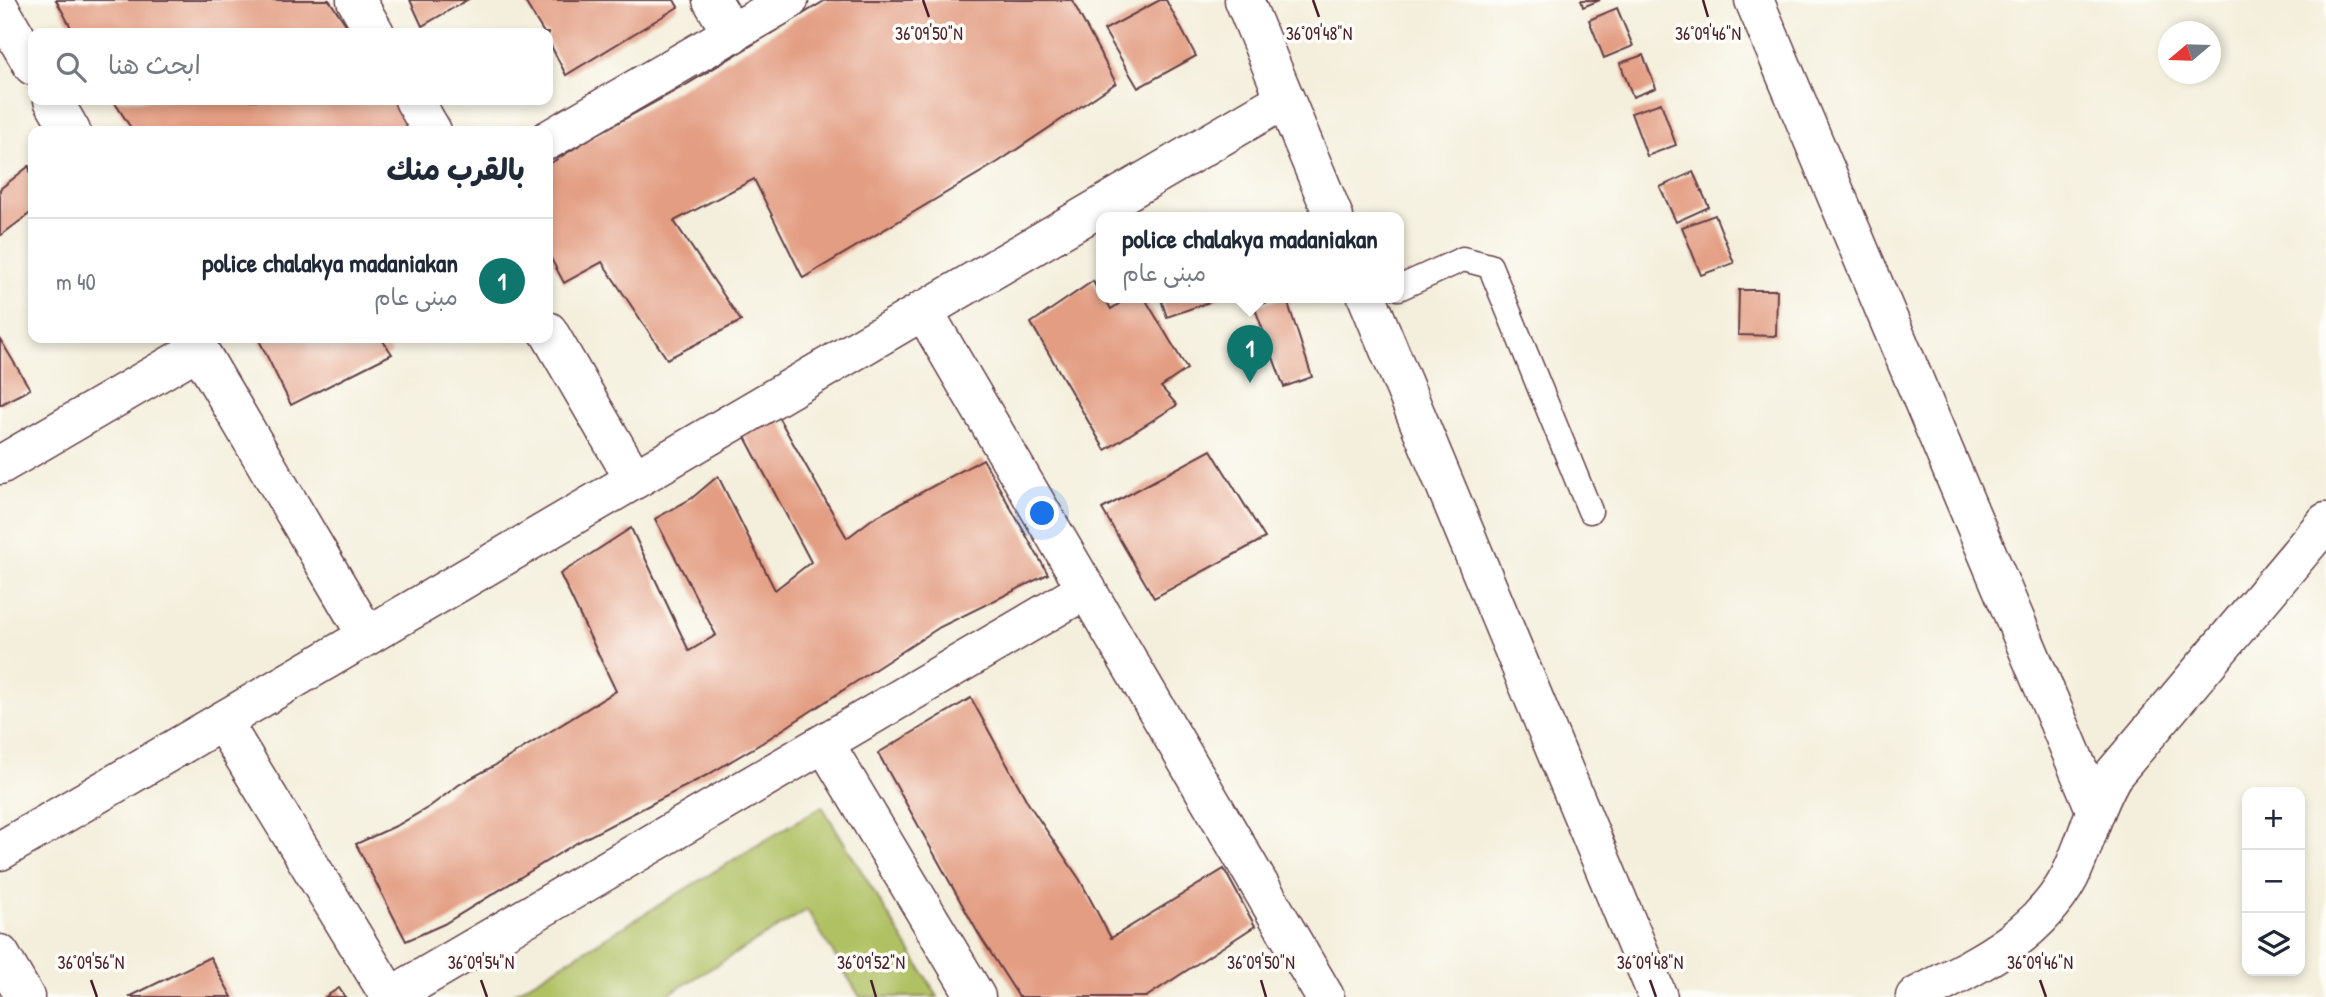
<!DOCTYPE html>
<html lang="ar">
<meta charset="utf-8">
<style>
body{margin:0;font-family:"Patrick Hand","Playpen Sans Arabic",sans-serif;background:#f2f2f3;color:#1f2937;direction:rtl}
.controls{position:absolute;right:21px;bottom:21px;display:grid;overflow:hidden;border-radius:14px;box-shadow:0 4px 10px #0003}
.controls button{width:63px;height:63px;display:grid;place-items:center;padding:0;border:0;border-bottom:2px solid #e0e1e3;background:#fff;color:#1f2937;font:35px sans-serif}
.compass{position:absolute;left:2158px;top:21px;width:63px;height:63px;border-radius:50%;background:#fff;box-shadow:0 4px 10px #0003;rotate:251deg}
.you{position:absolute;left:1043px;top:514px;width:24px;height:24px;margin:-18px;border:5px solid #fff;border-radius:50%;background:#1a73e8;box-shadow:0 0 0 10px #1a73e833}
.badge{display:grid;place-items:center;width:46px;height:46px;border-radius:50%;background:#0f766e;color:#fff;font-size:23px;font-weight:700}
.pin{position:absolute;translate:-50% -58px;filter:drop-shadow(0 2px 4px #0008)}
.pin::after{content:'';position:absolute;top:37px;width:24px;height:21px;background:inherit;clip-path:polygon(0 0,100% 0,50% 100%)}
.popup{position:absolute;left:1096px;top:212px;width:308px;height:91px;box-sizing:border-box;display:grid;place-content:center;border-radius:14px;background:#fff;filter:drop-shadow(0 2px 5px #0005);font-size:23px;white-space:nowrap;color:#747a83}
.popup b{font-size:26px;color:#1f2937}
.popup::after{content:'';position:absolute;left:50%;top:100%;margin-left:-14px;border:14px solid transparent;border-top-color:#fff}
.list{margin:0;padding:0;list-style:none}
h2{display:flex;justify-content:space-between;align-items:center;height:91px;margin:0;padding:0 28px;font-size:30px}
h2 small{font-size:23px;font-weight:400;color:#747a83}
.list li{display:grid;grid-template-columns:46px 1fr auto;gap:21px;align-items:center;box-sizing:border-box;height:126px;padding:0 28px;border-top:2px solid #e0e1e3}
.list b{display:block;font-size:26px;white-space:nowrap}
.list p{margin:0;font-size:23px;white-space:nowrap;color:#747a83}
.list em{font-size:23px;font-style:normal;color:#747a83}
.icon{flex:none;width:38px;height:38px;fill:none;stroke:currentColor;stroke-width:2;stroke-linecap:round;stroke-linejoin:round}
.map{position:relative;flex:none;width:2326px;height:997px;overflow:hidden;direction:ltr}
.search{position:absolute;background:#fff;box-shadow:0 4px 10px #0003;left:28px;top:28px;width:525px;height:77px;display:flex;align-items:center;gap:18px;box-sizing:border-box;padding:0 24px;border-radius:14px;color:#747a83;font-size:26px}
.panel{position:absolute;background:#fff;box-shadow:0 4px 10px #0003;left:28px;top:126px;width:525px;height:217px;border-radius:14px;direction:rtl}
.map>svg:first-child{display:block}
</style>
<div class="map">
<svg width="2326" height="997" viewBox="0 0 2326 997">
<rect width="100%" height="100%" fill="#fdfcf7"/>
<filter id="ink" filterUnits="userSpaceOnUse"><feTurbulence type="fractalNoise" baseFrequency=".0143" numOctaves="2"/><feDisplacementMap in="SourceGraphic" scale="14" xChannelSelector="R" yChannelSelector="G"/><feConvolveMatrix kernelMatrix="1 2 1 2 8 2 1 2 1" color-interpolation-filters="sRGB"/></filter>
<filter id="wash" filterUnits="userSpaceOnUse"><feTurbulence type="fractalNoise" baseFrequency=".00686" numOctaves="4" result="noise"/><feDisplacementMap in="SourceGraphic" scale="28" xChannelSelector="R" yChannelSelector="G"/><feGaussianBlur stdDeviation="1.57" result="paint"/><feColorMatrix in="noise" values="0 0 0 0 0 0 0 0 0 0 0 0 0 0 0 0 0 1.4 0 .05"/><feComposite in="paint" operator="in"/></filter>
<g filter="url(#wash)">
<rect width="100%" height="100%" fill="#f4efdc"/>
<path fill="#b0c164" stroke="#7d7048" stroke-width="2" d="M822 806 938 997H860L807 910 664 997H508Z"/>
<g id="blocks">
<g fill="#e39d82">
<path d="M56 0H329L352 33H74Z"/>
<path d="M410 0H467L422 26Z"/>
<path d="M524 0H674L678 7 566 75 548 40V33H544Z"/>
<path d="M826 0H1072L1116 83 998 162 803 278 754 179 674 221 741 321 667 359 602 262 564 283 548 253V165L594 136 686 85Z"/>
<path d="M1160 0H1166L1196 56 1138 88 1104 30Z"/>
<path d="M1581 0H1600L1583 7Z"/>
<path d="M1617 8 1633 46 1604 58 1589 20Z"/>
<path d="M1643 55 1656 88 1633 97 1620 63Z"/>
<path d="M113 100H398L418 131H133Z"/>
<path d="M1661 103 1676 145 1647 156 1631 113Z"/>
<path d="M29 166 33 183V211L0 236V189Z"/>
<path d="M1693 172 1709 207 1676 222 1660 187Z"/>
<path d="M1715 215 1734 263 1701 275 1682 227Z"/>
<path d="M1093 281 1101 297H1104L1111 309 1129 297H1144L1187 369 1161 387 1177 405 1105 450 1031 323Z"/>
<path d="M1739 290H1777L1776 336 1738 335Z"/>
<path d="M1160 297H1221V298L1167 317Z"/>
<path d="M1286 297 1312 377 1284 387 1254 306Z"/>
<path d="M258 338H381L392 354 291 405Z"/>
<path d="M0 339 30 389 0 405Z"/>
<path d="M776 413 847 538 872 519 983 459 1048 574 940 627 762 743 709 774 578 842 444 924 406 941 356 844 398 825 429 807 460 784 494 766 616 691 560 574 631 528 689 651 716 635 655 519 692 498 718 476 775 590 811 562 744 435Z"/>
<path d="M1211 450 1265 538 1154 598 1102 509Z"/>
<path d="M971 698 1028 803 1080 880 1111 938 1224 869 1255 926 1146 997H1019L978 933 878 753Z"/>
<path d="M210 957 232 997H129Z"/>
<path d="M339 988 345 997H325Z"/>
</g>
</g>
</g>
<g filter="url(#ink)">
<use href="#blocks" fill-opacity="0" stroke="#643e46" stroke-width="2"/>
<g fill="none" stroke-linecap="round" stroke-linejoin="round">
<g stroke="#643e46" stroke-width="27">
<path id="lane" d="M1399 288 1463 259 1490 266 1590 511"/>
</g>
<g stroke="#643e46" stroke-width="41">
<g id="street">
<path d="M356 0 375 33"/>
<path d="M712 0 732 34"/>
<path d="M1244 0 1334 217"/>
<path d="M1754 0 2095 809"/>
<path d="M0 9 33 66"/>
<path d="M53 100 71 131"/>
<path d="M414 100 432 131"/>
<path d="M548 140 789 0"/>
<path d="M1367 297 1658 997"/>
<path d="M923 310 1325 997"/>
<path d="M548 331 634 479"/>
<path d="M192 338 367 636"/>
<path d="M0 465 199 349"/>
<path d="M222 721 390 997"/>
<path d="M825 744 976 997"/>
<path d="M0 851 1285 99"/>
<path d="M0 954 25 997"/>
<path d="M390 997 1087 589"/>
<path d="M1915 997C1974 966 2036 939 2069 878 2086 844 2093 808 2113 775L2326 522"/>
</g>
</g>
<use href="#lane" stroke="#fff" stroke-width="24"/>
<use href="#street" stroke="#fff" stroke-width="38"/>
</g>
</g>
<path fill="none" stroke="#4a1f2b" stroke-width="2.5" d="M923 0 929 17M1313 0 1319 17M1703 0 1708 17M91 980 97 997M481 980 487 997M871 980 876 997M1261 980 1266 997M1650 980 1656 997M2040 980 2046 997"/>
<g font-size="18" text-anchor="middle" fill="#4a1f2b" stroke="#fdfcf7" stroke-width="7" stroke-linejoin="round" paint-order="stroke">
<text x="929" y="40">36°09'50"N</text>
<text x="1319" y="40">36°09'48"N</text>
<text x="1708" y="40">36°09'46"N</text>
<text x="91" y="969">36°09'56"N</text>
<text x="481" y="969">36°09'54"N</text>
<text x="871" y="969">36°09'52"N</text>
<text x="1261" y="969">36°09'50"N</text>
<text x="1650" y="969">36°09'48"N</text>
<text x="2040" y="969">36°09'46"N</text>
</g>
</svg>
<div class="controls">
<button>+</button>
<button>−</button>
<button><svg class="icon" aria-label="layers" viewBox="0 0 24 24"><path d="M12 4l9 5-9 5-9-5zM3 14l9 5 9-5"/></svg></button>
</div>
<svg class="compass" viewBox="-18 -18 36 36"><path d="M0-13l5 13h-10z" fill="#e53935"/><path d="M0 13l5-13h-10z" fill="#747a83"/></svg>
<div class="you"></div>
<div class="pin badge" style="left:1250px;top:383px">1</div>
<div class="popup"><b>police chalakya madaniakan</b>مبنى عام</div>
<div class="search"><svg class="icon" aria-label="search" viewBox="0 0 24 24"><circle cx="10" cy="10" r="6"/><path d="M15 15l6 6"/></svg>ابحث هنا</div>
<section class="panel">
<h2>بالقرب منك<small></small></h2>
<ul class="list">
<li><span class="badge">1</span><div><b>police chalakya madaniakan</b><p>مبنى عام</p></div><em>40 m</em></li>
</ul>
</section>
</div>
